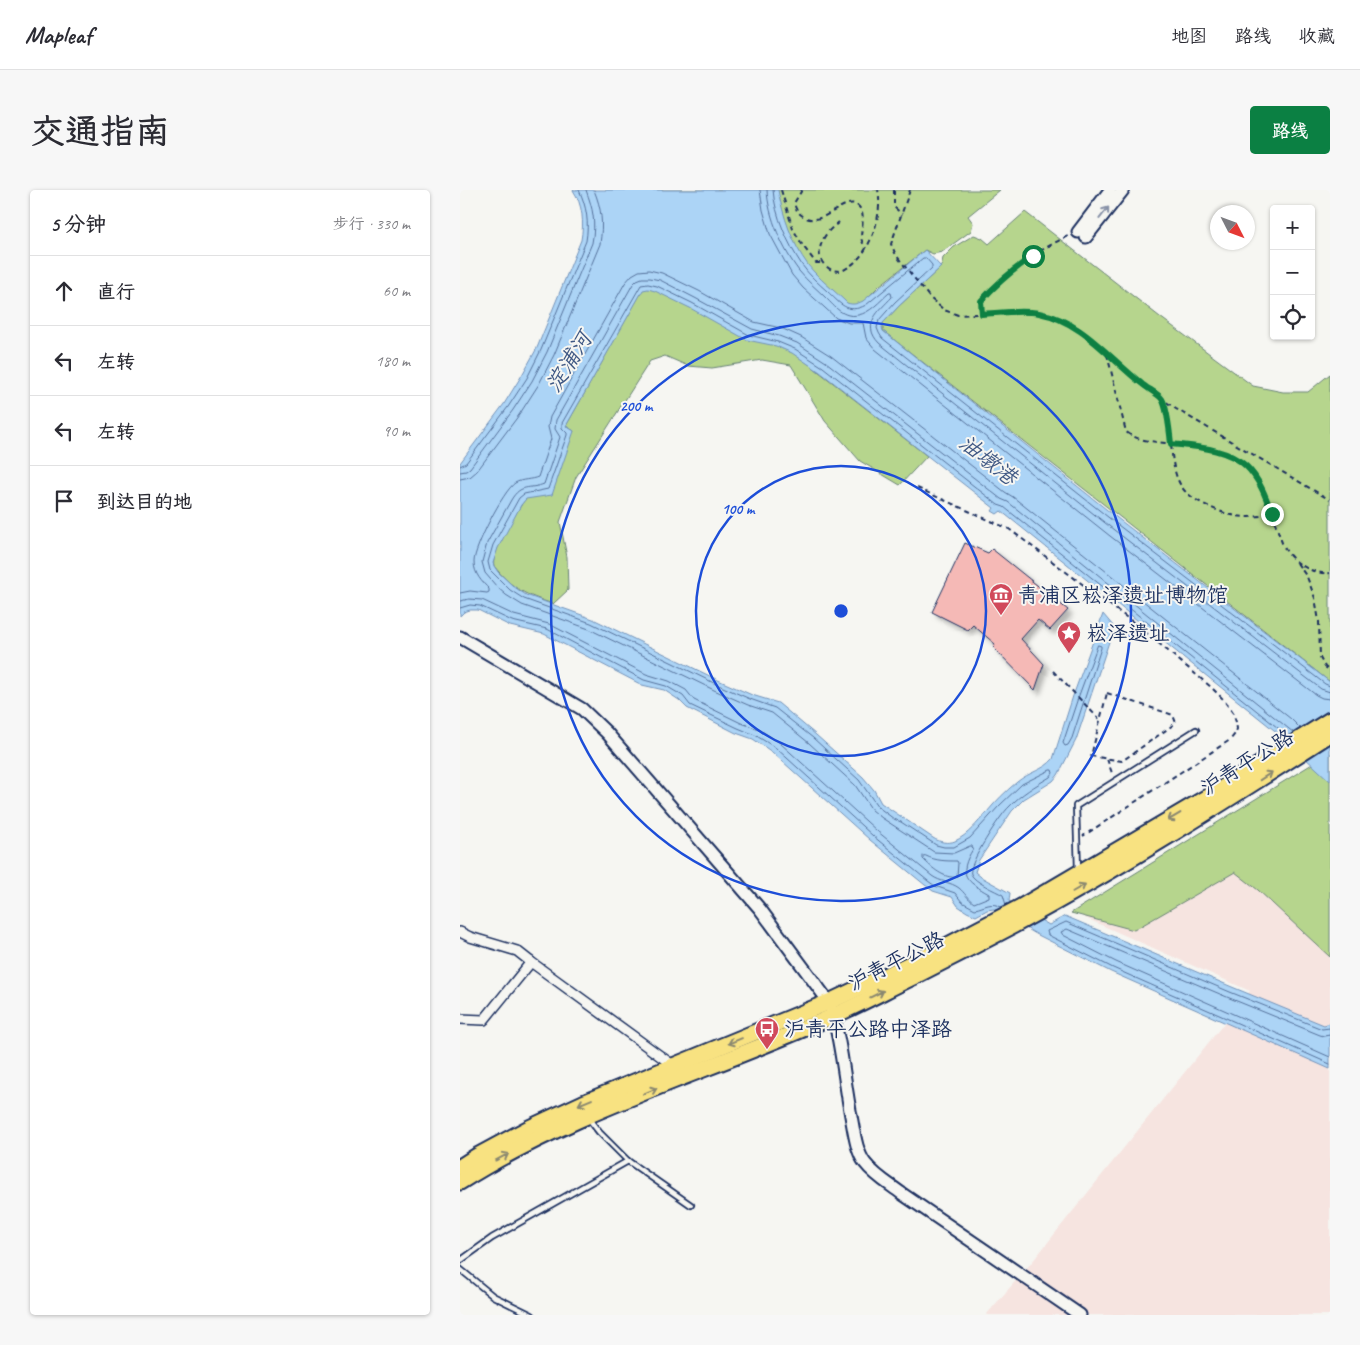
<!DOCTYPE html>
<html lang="zh">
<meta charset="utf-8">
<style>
body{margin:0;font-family:Caveat,"LXGW WenKai TC",sans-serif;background:#f7f7f7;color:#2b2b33}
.controls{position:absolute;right:15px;top:15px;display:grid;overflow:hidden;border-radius:5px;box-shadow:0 1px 4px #0004}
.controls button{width:45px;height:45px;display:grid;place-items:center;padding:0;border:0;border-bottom:1px solid #e1e1e2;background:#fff;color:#2b2b33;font:25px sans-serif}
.compass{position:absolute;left:750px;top:15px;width:45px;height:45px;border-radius:50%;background:#fff;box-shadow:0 1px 4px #0004;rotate:132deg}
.stop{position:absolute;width:15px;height:15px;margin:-11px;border:4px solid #0b8043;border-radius:50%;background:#fff}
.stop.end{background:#0b8043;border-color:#fff;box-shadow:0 1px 5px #0008}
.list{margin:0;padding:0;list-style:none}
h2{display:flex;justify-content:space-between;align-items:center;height:65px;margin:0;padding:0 20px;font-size:21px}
h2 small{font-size:16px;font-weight:400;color:#7c7c81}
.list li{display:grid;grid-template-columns:32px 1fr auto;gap:15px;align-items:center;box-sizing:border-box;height:70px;padding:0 20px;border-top:1px solid #e1e1e2}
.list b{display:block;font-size:19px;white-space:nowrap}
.list em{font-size:16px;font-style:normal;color:#7c7c81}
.icon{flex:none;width:28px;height:28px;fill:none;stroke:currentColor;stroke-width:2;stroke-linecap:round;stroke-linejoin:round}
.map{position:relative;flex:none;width:870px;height:1125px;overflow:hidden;border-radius:5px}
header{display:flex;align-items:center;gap:30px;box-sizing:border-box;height:70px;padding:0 25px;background:#fff;border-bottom:1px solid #e1e1e2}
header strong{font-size:24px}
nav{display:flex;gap:28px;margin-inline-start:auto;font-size:18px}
.intro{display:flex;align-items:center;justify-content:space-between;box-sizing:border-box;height:120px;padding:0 30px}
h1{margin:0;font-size:35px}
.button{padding:12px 22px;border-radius:5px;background:#0b8043;color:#fff;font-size:18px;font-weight:700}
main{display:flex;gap:30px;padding:0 30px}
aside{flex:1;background:#fff;border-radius:5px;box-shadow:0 1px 4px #0004}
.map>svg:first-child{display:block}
</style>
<header>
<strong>Mapleaf</strong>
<nav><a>地图</a><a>路线</a><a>收藏</a></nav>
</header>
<div class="intro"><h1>交通指南</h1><a class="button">路线</a></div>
<main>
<aside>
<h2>5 分钟<small>步行 · 330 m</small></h2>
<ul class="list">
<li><svg class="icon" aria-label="ahead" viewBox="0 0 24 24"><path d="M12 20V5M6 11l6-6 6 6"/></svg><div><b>直行</b></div><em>60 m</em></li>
<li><svg class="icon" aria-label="left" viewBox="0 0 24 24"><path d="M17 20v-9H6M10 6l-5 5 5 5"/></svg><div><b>左转</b></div><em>180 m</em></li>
<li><svg class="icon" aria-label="left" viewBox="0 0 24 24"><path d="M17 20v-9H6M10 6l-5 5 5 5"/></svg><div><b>左转</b></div><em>90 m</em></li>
<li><svg class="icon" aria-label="arrive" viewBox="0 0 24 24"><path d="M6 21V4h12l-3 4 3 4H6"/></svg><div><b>到达目的地</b></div></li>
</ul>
</aside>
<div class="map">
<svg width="870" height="1125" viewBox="0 0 870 1125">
<defs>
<filter id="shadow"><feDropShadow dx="4.5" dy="4.5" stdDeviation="2.5" flood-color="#0004"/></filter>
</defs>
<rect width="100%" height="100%" fill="#f6f6f2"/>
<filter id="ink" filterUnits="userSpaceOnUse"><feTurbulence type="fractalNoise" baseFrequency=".02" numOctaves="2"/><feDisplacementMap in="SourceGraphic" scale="10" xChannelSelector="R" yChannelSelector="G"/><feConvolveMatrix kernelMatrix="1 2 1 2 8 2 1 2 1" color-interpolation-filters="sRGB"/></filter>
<g filter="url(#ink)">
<path fill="#f6e4e0" d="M870 591V1125H526L572 1072 790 801 621 726Z"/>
<g fill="#b6d58d" stroke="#688276">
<path d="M145 0H540L508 26 513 33 511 41 482 62 473 64 465 60 419 96 345 171 467 266 440 295 400 271 365 231 331 175 302 170 252 178 228 176 205 166 190 171 116 287 100 332 107 367 108 400 93 414C66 405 52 399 34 376 28 354 98 262 114 241L106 236 181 103Z"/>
<path d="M565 22 700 127 793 196 823 202H848L870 184V492L423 141V133L439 116 481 77 483 68 494 57 514 45 522 48 529 54Z"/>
<path d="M870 563V767L798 700 775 682 674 740 611 723Z"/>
</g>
<path fill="#acd4f6" stroke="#7292b9" d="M113 0H318C323 26 332 53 348 75 359 89 374 100 387 113 393 115 397 114 403 111L465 60 481 77 439 116 423 133 422 137 423 141 661 331 870 492V591L819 544 541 321 537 324 532 321 534 318 360 182 332 163 316 156 287 150 230 118 195 101 188 99 183 100 106 236 114 241 92 305 66 309 61 315 38 358 33 373 34 376 38 382 53 396 66 405 133 429 258 490 292 505 318 513 356 545 403 587 414 600 421 613 473 648C479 652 488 654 495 651 508 645 517 633 527 622 536 611 546 601 557 592 569 582 584 580 593 569L613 506 643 424 654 437 616 550 598 585 593 591 564 609 552 621 519 670 515 682 521 687 550 703 549 711 589 735 605 726 772 797 864 835 870 833V879L651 782 576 744 534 719 527 720 516 726 507 722 498 716 492 707 473 701 465 695 410 650 312 562 293 549 276 543 227 518 219 510 204 500 182 495 84 444 50 436 18 420H10L4 422 0 426V273L44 214 62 185 77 158 121 50C124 33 123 15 113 0Z"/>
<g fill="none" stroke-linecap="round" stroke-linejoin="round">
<g stroke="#55719b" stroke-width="1">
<path d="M300 0 303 20 310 44 332 85 343 98 376 128 389 133H403L406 148 415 159 650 346 856 505 862 508 870 509"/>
<path d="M307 0C308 26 323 60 339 81 347 91 357 99 366 108 375 117 383 128 398 125 410 123 420 111 429 103H431L432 107C419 121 401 134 419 153L654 340 861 499 870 502"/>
<path d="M313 0C315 26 328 54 342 75 349 85 358 93 367 101 380 113 387 125 406 115L463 68H466L472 75V78L435 112 419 130 417 138 419 143 422 148 658 335 865 494 870 496"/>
<path d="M0 276 6 273 48 217 67 188 81 160 126 51C129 33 127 17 119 0"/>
<path d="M0 282 6 281 10 278 53 220 72 191 87 162 132 53C136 32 133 19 126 0"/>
<path d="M0 289 10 287 17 281 59 225 79 194 94 165 140 54C143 33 142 20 134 0"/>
<path d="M0 403 10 401 27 403 29 402V399C22 392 14 384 14 372 14 358 43 301 55 293 62 289 71 290 78 287L91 249 88 237 90 227 165 93 172 85 179 81 189 80 202 83 239 101 294 132 321 138 341 147 371 166 545 302 553 307 831 529 840 538"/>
<path d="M0 411 9 409 22 410 54 425 89 434 186 484 209 491 226 500 234 510 281 533 299 539 320 553 417 641 472 686C480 692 491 692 499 698 505 703 507 708 514 713L529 707V704C506 691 497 685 513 659L512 656H510L494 663 474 662 422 628 412 620 395 595 349 553 312 523 288 515 254 500 129 439 62 415 46 405 37 397 25 383 22 372 27 353 51 310C61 293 69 300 84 294L100 247 95 239 96 230 173 94 177 90 182 88H190L200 90 235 108 292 139 319 146 337 153 366 172 541 309 548 312 834 543"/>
<path d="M0 418 10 415 20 416 52 431 87 439 184 490 206 496 223 506 230 515 278 538 295 545 316 558 413 646 468 691 475 696 495 703 502 712 515 719C525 717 531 711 541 717"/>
<path d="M638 455 641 456V458L612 548 608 555 605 556 603 553 618 508Z"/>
<path d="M466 666C476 671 486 671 497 671L498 673 497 687C484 689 472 678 463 669V666Z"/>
<path d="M546 715 543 705C536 701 514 692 511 684 507 675 541 624 549 617 561 604 575 596 590 587L593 583 592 580H590L562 594 539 616 510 648 494 657H484L476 655 441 632 434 629 418 617 399 590 353 548 315 518 290 509 256 494 131 433 64 409 50 400 30 380 28 372 33 355 59 308 64 304 88 299 107 245V243L102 238V233L181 95 188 94 197 96 232 113 289 145 318 152 335 159 363 177 538 315 544 317 828 546"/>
<path d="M870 838 862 839 770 802 606 732 587 741 588 745 653 778 870 874"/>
<path d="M870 845 864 846 860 845 767 807 607 739 601 742 603 745 656 772 870 867"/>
</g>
</g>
<path fill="#f5b9b6" stroke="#1b2f5e" filter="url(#shadow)" d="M505 353 528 363 532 359 608 420 590 440 578 430 561 449 584 474 575 500 533 457 535 454 513 435 508 440 472 422Z"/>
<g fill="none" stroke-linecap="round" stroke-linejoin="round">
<g stroke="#1b2f5e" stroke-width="8">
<g id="service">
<path d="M618 680 616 616 736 540"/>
<path d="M129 929 139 942 168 971 231 1015"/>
<path d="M0 1071 32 1048 168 971"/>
<path d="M0 1079 33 1106 72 1125"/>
</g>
</g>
<g stroke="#1b2f5e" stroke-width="12">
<g id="minor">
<path d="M0 742 10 747 57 761 71 772"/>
<path d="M0 829 24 830 71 772 214 876"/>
</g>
</g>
<g stroke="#1b2f5e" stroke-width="15">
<g id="tertiary">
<path d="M618 42 650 0"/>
<path d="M626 47 663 0"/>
<path d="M0 447 122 519 147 543 300 719 369 812C381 848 384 889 391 926 394 941 396 961 405 973 415 986 429 994 441 1003L620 1125"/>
</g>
</g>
<g stroke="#1b2f5e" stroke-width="19">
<g id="trunk">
<path d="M0 977 17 966 69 938 123 913 369 812 475 762 561 717 629 677 756 602 870 530"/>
<path d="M0 992C115 919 249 882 373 826 400 814 426 800 453 787 486 770 520 753 554 735 662 677 766 611 870 544"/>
</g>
</g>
<g stroke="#1b2f5e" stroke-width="2" stroke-dasharray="5 4" stroke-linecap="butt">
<path d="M321 0 333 39 343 56 356 73H362"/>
<path d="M342 0 334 13C336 21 339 24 346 28 365 36 387 3 399 17 406 25 401 38 401 48 402 52 404 55 406 58"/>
<path d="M434 0V17L442 24"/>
<path d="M450 0 431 54 436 65 470 108 484 120 498 125 555 122 579 123 600 130 619 139 647 163 680 193 716 219 870 310"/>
<path d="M379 32C376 35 371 38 368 42 360 51 355 68 366 76 370 80 374 81 380 81 383 81 387 78 390 76 411 62 423 24 418 0"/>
<path d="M522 124 521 111C545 84 576 61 608 46"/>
<path d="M647 164 666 242C679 251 690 251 705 253 730 256 766 258 786 276 803 292 810 319 818 341 820 347 822 354 825 359 833 373 854 385 870 383"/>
<path d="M703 211C706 221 709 231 710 241 712 259 711 284 724 300 731 308 743 314 752 318 774 328 789 329 812 324"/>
<path d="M457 298 549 339 678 436 751 497 763 509 773 523 776 532 777 539 775 544 770 550 623 646"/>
<path d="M837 373 847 387 855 408 859 431 860 468 865 477 870 481"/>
<path d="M593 481 639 529"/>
<path d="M647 503 713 525 716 533 662 571 631 566Z"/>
<path d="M647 569 653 586"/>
</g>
<use href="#service" stroke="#f6f6f2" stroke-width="4.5"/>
<use href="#minor" stroke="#f6f6f2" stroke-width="9"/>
<use href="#tertiary" stroke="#f6f6f2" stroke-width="11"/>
<use href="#trunk" stroke="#f8e281" stroke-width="15"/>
</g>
<defs><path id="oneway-shaft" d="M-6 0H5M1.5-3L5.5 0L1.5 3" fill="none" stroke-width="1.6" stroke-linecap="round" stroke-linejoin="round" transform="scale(1.25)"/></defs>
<use stroke="#8892a8" href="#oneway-shaft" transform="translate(644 23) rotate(-52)"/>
<g stroke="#8a8870">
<use href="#oneway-shaft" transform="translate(806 586) rotate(-33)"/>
<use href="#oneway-shaft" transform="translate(714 627) rotate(149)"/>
<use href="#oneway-shaft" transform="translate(619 698) rotate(-30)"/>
<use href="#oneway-shaft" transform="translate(417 804) rotate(-26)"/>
<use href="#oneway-shaft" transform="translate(275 851) rotate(158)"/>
<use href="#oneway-shaft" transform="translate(190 901) rotate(-22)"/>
<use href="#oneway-shaft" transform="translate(125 912) rotate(157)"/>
<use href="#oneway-shaft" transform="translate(42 967) rotate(-28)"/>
</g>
</g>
<g fill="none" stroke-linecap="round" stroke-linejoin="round" filter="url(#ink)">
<path stroke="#0b8043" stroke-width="6" d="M573 66C554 79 537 93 521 111L522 124C540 123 561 120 579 123 622 131 649 168 681 193 686 198 699 204 702 209 707 217 710 244 711 254 736 257 767 258 786 276 799 288 806 307 812 324"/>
</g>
<g fill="none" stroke="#1d4ed8" stroke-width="2.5">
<circle cx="381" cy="421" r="145"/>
<circle cx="381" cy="421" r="290"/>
</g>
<defs>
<g id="museum-pin" transform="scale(1.25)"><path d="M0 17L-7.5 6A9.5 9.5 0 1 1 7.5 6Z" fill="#d1495b" stroke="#f6f6f2"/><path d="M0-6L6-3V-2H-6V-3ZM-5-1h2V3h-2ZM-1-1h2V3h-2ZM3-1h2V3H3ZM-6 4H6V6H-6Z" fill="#fff"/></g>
<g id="sight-pin" transform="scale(1.25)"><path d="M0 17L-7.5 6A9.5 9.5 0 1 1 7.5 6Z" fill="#d1495b" stroke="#f6f6f2"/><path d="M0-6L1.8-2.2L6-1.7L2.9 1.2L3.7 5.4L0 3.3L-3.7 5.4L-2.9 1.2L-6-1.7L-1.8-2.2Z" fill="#fff"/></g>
<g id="bus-pin" transform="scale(1.25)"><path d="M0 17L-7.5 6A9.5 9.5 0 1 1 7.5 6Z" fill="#d1495b" stroke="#f6f6f2"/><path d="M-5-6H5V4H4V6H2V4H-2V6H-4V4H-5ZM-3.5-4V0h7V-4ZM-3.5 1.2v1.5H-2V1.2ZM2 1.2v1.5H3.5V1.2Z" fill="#fff"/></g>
</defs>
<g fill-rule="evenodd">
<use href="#museum-pin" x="541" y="405"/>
<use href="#sight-pin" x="609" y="443"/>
<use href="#bus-pin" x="307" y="839"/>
</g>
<g text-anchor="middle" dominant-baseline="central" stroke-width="4" stroke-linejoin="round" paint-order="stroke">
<g font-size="21" fill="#1b2f5e" stroke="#f6f6f2" text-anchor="start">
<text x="558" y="405">青浦区崧泽遗址博物馆</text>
<text x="626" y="443">崧泽遗址</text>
<text x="324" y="839">沪青平公路中泽路</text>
</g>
<g font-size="21" fill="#1b2f5e" stroke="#f6f6f2">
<text transform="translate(787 572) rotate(-32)">沪青平公路</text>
<text transform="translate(436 771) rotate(-27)">沪青平公路</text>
</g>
<g font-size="22" font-style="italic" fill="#3f5884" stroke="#f6f6f2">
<text transform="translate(109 172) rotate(-58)">淀浦河</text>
<text transform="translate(528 270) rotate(38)">油墩港</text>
</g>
</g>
<circle cx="381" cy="421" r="8" fill="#1d4ed8" stroke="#f6f6f2" stroke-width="2.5"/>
<g font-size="15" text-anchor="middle" font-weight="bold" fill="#1d4ed8" stroke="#f6f6f2" stroke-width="4" stroke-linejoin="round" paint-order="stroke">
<text x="176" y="221">200 m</text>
<text x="278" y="324">100 m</text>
</g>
</svg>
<div class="controls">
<button>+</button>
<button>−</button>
<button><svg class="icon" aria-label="locate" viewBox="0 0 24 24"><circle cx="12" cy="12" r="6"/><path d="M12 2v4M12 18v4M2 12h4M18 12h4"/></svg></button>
</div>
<svg class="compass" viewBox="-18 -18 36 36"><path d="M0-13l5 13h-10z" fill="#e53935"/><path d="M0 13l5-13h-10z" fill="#7c7c81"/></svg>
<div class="stop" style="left:573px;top:66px"></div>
<div class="stop end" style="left:812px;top:324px"></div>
</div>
</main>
